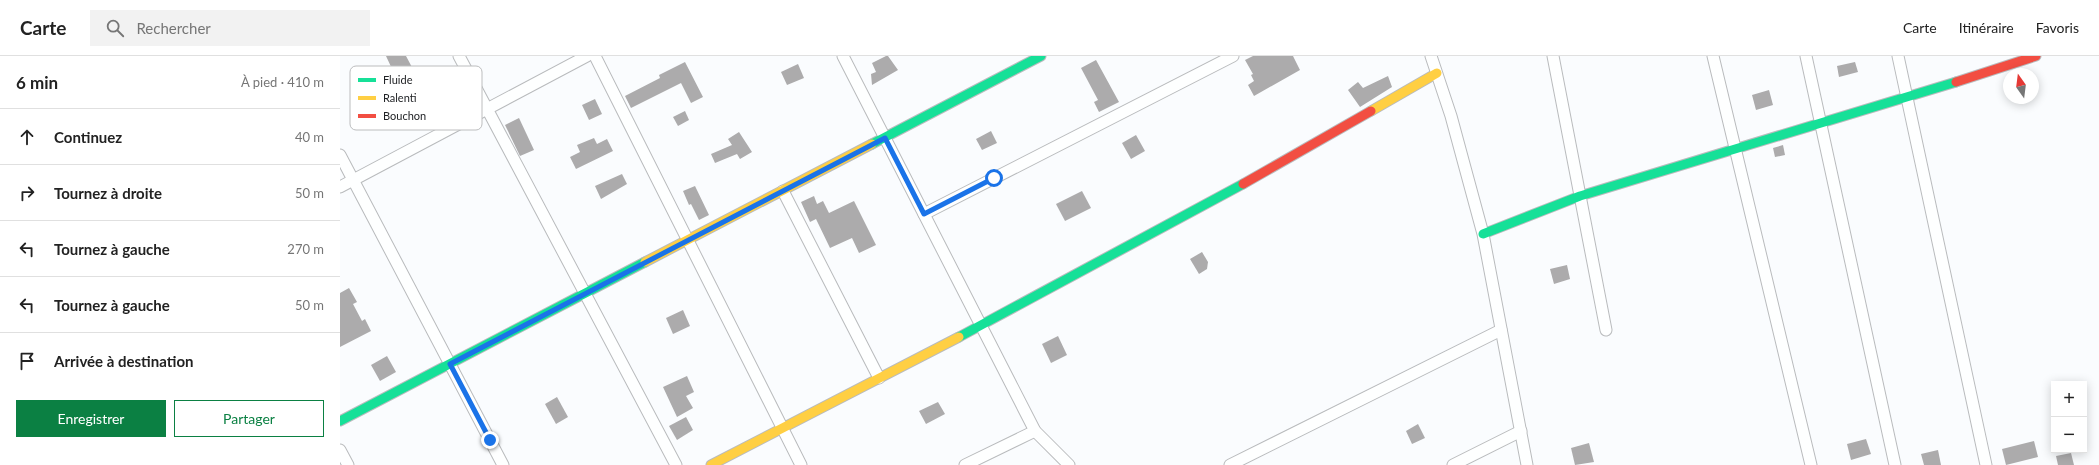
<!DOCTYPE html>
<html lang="fr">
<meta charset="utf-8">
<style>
body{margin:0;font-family:Lato,sans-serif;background:#f2f2f2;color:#222}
.controls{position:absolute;right:12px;bottom:12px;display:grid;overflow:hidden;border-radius:0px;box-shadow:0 2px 10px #0003}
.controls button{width:36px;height:36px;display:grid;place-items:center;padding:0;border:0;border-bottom:1px solid #e0e0e0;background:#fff;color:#222;font:20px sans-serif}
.compass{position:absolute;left:1663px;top:12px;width:36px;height:36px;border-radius:50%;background:#fff;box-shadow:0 2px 10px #0003;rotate:346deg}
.stop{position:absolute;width:12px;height:12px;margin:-9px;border:3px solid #1a73e8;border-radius:50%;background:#fff}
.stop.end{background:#1a73e8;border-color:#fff;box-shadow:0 1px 4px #0008}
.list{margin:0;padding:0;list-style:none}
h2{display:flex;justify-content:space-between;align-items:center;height:52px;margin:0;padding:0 16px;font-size:17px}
h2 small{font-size:13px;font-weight:400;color:#767676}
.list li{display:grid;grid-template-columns:26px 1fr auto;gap:12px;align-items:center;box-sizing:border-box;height:56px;padding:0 16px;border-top:1px solid #e0e0e0}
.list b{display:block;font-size:15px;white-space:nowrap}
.list em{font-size:13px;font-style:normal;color:#767676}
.actions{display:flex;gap:8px;padding:12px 16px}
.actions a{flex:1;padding:9px 0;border:1px solid #0b8043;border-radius:0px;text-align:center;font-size:14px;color:#0b8043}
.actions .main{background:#0b8043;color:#fff}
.icon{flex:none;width:22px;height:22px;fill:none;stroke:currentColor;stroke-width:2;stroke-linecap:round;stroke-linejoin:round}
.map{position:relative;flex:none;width:1759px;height:409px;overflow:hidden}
header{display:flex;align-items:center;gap:24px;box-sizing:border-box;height:56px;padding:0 20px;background:#fff;border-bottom:1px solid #e0e0e0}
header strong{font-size:19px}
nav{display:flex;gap:22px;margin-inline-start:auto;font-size:14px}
.search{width:280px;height:36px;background:#f2f2f2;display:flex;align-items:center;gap:10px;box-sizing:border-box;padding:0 14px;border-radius:0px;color:#767676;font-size:15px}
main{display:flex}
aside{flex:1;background:#fff}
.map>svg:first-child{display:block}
</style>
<header>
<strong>Carte</strong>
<div class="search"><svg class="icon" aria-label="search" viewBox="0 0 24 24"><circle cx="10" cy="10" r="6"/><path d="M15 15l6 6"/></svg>Rechercher</div>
<nav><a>Carte</a><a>Itinéraire</a><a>Favoris</a></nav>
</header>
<main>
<aside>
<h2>6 min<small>À pied · 410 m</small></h2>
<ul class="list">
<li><svg class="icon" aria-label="ahead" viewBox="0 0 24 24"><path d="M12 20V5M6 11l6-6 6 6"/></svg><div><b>Continuez</b></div><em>40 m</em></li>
<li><svg class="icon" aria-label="right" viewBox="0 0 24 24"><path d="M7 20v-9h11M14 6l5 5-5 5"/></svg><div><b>Tournez à droite</b></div><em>50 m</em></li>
<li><svg class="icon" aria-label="left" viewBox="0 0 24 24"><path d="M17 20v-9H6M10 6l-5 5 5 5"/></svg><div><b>Tournez à gauche</b></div><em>270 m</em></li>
<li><svg class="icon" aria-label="left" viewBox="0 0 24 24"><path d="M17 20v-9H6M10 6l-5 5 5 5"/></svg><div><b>Tournez à gauche</b></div><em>50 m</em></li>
<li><svg class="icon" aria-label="arrive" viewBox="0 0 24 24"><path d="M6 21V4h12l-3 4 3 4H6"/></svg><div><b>Arrivée à destination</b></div></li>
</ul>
<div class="actions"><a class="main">Enregistrer</a><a>Partager</a></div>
</aside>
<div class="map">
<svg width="1759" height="409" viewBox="0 0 1759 409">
<rect width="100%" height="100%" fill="#fafcfe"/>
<g fill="#acabac">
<path d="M46 0H66L74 15 68 17 76 35 83 32 93 50 79 58 66 38 33 53 23 28 53 15Z"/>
<path d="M546 0H548L558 14 532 29 531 18 536 16 532 7Z"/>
<path d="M913 0H953L960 14 914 40 908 29 914 25 911 19 913 18 905 4Z"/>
<path d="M756 4 779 46 759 56 754 46 758 44 741 12Z"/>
<path d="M345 6 363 41 351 47 341 27 291 52 285 40 320 22 319 19Z"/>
<path d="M1515 6 1518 16 1499 21 1497 10Z"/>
<path d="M458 8 464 22 447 29 441 16Z"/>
<path d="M1048 20 1052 31 1020 51 1008 34 1018 26 1023 32Z"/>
<path d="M1429 34 1433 49 1416 54 1412 39Z"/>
<path d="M255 43 262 58 249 64 242 49Z"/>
<path d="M345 55 349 64 338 70 333 61Z"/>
<path d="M179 62 194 94 180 100 165 69Z"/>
<path d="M651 75 657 87 642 94 636 83Z"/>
<path d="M399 76 412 96 400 103 397 98 375 107 371 98 392 89 388 83Z"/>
<path d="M796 79 805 95 791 103 782 87Z"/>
<path d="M254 82 257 88 267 83 273 95 236 113 230 101 240 96 237 89Z"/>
<path d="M1443 89 1445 99 1435 101 1433 92Z"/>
<path d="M282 118 287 128 261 143 255 130Z"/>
<path d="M355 130 369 159 359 164 351 148 349 149 343 135Z"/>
<path d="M742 135 751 152 725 165 716 148Z"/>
<path d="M474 140 477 148 483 145 489 157 514 145 536 189 519 197 512 182 490 192 476 163 470 166 461 146Z"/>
<path d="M862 196 868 206 867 213 859 218 850 203Z"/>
<path d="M1227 209 1230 223 1214 228 1210 213Z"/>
<path d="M9 232 17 246 13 248 22 265 25 263 31 275 0 291V237Z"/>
<path d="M343 254 350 270 333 278 326 262Z"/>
<path d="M718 280 727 299 711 307 702 288Z"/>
<path d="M47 300 56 316 40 325 31 309Z"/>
<path d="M347 320 354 336 346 340 353 352 337 361 323 331Z"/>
<path d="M217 341 228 361 216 368 205 348Z"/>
<path d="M598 346 605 358 586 368 579 355Z"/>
<path d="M346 361 353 374 337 384 329 370Z"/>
<path d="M1078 368 1085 382 1072 388 1066 375Z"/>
<path d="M1526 383 1531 398 1511 404 1507 388Z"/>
<path d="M1694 385 1698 401 1666 409 1662 393Z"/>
<path d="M1249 387 1254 406 1235 409 1231 392Z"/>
<path d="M1598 394 1601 409H1584L1581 398Z"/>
<path d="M1731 397 1734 409H1718L1716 400Z"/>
</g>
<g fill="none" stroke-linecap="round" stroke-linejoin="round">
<g stroke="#b9bbbd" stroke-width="13">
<g id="street">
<path d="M119 0 336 409"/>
<path d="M255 0 461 409"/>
<path d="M503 0 695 375 729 409"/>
<path d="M1091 0 1111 60 1143 178 1187 409"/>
<path d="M1213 0 1266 274"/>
<path d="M1373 0 1471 409"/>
<path d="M1466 0 1555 409"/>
<path d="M1558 0 1646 409"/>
<path d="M0 99 163 409"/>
<path d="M0 131 247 0"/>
<path d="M443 135 539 322"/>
<path d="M584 158 893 0"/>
<path d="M0 394 8 409"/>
<path d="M625 409 695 375"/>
<path d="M890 409 1161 274"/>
<path d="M1113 409 1181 375"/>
</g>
</g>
<g stroke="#b9bbbd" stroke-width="11">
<g id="fast">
<path d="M532 88 701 0"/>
<path d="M1143 178 1240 140 1616 26"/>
<path d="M619 281 903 128"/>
<path d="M0 365 305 206"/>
</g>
</g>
<g stroke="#b9bbbd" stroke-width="11">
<g id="slow">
<path d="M1031 55 1097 17"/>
<path d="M305 206 532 88"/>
<path d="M371 409 619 281"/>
</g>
</g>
<g stroke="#b9bbbd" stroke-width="11">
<g id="jam">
<path d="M1616 26 1696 0"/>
<path d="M903 128 1031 55"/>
</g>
</g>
<use href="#street" stroke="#feffff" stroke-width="11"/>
<use href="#fast" stroke="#16e098" stroke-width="9"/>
<use href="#slow" stroke="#ffcf43" stroke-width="9"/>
<use href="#jam" stroke="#f24e42" stroke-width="9"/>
</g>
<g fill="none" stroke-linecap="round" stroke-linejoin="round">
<path stroke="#1a73e8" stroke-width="5" d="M150 384 110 308 545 82 584 158 654 122"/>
</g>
<rect x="10" y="10" width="132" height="64" rx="6" fill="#fff" stroke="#bcbdbe" stroke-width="1"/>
<rect x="18" y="22" width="18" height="4" fill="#16e098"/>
<rect x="18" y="40" width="18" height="4" fill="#ffcf43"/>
<rect x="18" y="58" width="18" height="4" fill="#f24e42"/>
<g font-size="11" fill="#212326">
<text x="43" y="28">Fluide</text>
<text x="43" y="46">Ralenti</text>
<text x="43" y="64">Bouchon</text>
</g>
</svg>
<div class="controls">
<button>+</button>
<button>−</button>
</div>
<svg class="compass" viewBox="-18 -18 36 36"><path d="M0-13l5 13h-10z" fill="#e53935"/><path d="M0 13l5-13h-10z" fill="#767676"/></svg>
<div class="stop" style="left:654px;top:122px"></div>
<div class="stop end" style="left:150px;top:384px"></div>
</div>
</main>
